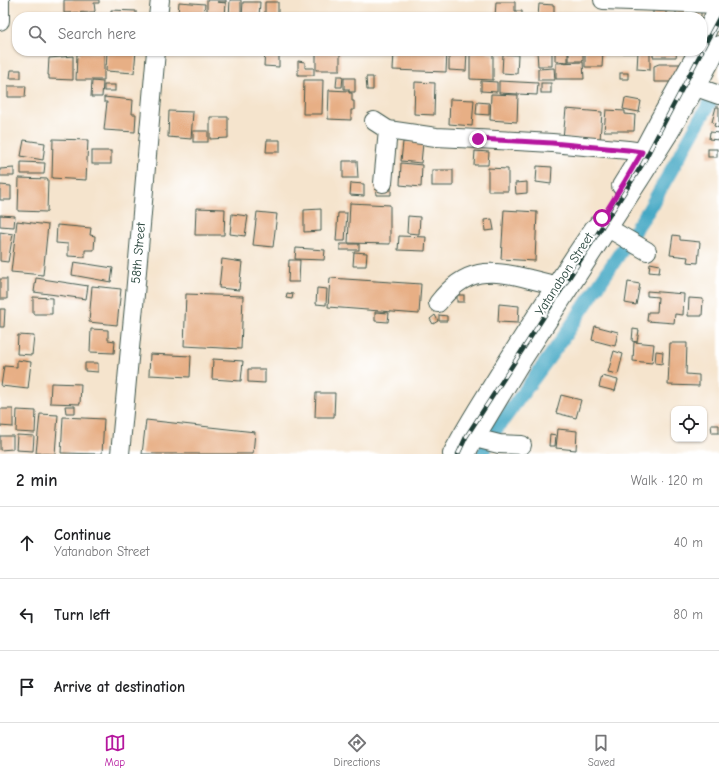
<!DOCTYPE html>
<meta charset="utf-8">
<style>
body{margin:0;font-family:"Comic Neue",sans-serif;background:#f6f6f6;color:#202124}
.controls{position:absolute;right:12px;bottom:12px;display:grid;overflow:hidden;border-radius:8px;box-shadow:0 1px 3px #0004}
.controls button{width:36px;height:36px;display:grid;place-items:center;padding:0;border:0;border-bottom:1px solid #e0e0e0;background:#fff;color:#202124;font:20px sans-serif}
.stop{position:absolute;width:12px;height:12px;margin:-9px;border:3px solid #b5179e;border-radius:50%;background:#fff}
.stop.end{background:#b5179e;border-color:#fff;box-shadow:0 1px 4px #0008}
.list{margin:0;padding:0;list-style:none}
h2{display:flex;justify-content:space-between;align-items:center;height:52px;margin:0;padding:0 16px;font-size:17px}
h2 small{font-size:13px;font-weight:400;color:#757577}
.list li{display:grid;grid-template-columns:26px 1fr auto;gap:12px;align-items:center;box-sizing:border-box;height:72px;padding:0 16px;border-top:1px solid #e0e0e0}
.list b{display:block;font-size:15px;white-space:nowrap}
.list p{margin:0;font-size:13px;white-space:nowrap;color:#757577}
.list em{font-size:13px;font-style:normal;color:#757577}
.icon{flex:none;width:22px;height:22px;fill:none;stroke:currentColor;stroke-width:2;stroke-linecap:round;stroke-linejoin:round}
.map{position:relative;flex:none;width:719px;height:454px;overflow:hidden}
.search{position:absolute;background:#fff;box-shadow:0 1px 3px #0004;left:12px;right:12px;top:12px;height:44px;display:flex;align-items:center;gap:10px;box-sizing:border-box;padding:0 14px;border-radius:16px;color:#757577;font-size:15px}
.sheet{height:268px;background:#fff}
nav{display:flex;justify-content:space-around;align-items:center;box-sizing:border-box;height:56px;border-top:1px solid #e0e0e0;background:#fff;font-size:11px;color:#757577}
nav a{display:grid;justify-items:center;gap:2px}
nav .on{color:#b5179e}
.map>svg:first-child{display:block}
</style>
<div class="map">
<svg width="719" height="454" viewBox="0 0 719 454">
<rect width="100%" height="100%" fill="#fff"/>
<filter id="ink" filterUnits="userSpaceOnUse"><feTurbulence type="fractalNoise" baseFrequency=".025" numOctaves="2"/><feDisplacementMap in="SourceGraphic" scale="8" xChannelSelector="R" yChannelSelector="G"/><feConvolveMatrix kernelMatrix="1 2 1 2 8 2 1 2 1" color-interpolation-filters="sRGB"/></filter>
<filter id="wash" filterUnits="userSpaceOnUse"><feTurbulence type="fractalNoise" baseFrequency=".012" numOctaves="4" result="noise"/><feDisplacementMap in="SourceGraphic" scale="16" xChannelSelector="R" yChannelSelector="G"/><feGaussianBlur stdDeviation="0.9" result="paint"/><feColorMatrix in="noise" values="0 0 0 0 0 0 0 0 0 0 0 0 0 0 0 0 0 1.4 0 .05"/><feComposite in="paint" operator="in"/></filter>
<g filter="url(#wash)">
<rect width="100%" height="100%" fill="#f5e4cd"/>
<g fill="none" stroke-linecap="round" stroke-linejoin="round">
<g stroke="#44a8c4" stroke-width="14">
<path d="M632 234 648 211 713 97"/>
<path d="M495 431 559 344 626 244"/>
<path d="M483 454 485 448"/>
</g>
</g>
<g id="blocks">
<g fill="#e7af85">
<path d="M64 0H99V3H94L95 11 94 12 64 13Z"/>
<path d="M207 0H226V2H217L226 3 225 17H207Z"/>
<path d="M230 0H241V17H229Z"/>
<path d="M179 2 205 4 204 16 178 15Z"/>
<path d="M243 2H260L259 17H242Z"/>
<path d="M265 2H278V17H266V16H265Z"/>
<path d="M496 2H515V11H522V17H495Z"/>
<path d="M539 4 554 5V17H538Z"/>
<rect x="653" y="9" width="13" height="8"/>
<rect x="676" y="9" width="11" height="8"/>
<path d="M111 10 136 11V17H111Z"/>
<rect x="693" y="10" width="8" height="7"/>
<path d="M107 51H136L134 73 106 71Z"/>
<path d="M265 51H279V67L264 66Z"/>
<rect x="316" y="51" width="24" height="19"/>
<path d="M394 51H447L446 72 393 70Z"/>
<path d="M449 51H467L466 71 449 70Z"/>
<path d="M477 51H487V53L493 54V80L470 79V53H477Z"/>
<path d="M537 51H552V66H538Z"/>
<path d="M555 51H568V62L555 61Z"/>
<rect x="569" y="51" width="14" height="10"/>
<path d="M585 51H603L602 67H585Z"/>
<rect x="620" y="51" width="16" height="2"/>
<path d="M638 51H650V70L637 69Z"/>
<path d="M653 51H677L676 57H653Z"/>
<path d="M80 52 104 53V80H76L77 54H80Z"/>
<path d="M503 54 518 55 517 74 502 73Z"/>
<path d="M73 56V80L49 79V75H48L49 58Z"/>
<path d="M298 61 305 62V68H314V75H298Z"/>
<path d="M583 62 584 79H556V63Z"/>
<path d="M659 64H680V82H654V66Z"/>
<path d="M554 68 555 80H538V69Z"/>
<path d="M11 70H21V78H10Z"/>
<rect x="620" y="73" width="8" height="6"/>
<path d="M337 76H343L342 87H336Z"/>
<path d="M366 77H373V90H367Z"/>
<path d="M344 78H355V92H349V89H344Z"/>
<path d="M304 80H323L322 114H303Z"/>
<path d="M92 81 103 82 102 97H91Z"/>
<path d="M481 81 497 82V92L481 91Z"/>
<path d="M499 81 538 83 537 95 499 93Z"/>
<path d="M415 82 435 83 434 115 414 114Z"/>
<rect x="541" y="83" width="10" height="10"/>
<rect x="104" y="85" width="11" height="6"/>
<path d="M8 86H26L25 97H8Z"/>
<path d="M329 90 349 91V93H352V101H354V110H351V120L328 119Z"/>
<path d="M491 94 518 95 517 122 490 120Z"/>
<path d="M104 97 133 100 132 114H136L135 132 104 130 107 102H104Z"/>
<path d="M625 98 641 101 639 112 623 109Z"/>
<path d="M450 99 474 100 472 126 449 124Z"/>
<path d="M477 102 489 103V115L476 114Z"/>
<path d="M716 107H719V128L714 126 715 123 712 122Z"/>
<path d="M566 109 602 112 600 140 563 138Z"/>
<path d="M606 110 625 111V114L635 115 634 131H604Z"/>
<path d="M169 111 193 112 191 139 168 137Z"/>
<path d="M210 117H228V138L210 139Z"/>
<rect x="193" y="131" width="15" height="11"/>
<path d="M710 132 719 133V140L709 139Z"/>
<path d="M53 139 88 140 86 180 52 178Z"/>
<path d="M24 140 45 143 43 160 21 156Z"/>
<path d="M267 140H280V152H266Z"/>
<path d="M403 142 423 143 421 163 401 161Z"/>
<rect x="708" y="149" width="9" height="8"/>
<rect x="92" y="151" width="19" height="13"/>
<path d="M475 151 489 152 488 165H474Z"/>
<path d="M343 161H357L358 178H343Z"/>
<path d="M21 162 45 163 44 174H21Z"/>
<path d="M401 163 422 165 421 187 400 185Z"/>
<path d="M537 166 552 167 551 184 536 182Z"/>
<path d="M14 168V176H0V169Z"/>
<path d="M488 168 508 169V191H488Z"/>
<rect x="432" y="170" width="21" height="16"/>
<path d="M19 178 48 179 47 212 18 211Z"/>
<path d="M527 182V193L516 194 515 183Z"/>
<path d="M351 183 364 184V196L350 195Z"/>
<path d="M391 183V195H376L375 184Z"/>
<path d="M0 185 11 186V200H0Z"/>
<path d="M350 203 390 205V244L348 243Z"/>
<path d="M196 208 225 209 224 235H195Z"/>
<path d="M321 209V231L304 232V210Z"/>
<path d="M504 210 537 212 535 261 501 259Z"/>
<path d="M257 212 277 214 273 247 253 245Z"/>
<path d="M338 213H347L345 241H336Z"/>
<path d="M232 214 248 216 245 236 230 234Z"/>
<path d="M0 215 15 216 14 227 0 226Z"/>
<path d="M408 216 420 217 419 234 407 233Z"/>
<path d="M492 219 494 230 485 231 484 220Z"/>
<path d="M17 221 48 225 43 275 11 272Z"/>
<path d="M57 225 91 228 90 235 95 236 94 250H85V257L68 256V244L56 243Z"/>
<path d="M0 232 13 234 8 262 0 261Z"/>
<path d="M673 235 680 236V240L700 242 698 263 687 262 688 257 670 255Z"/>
<path d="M399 236 426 237 425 251 398 250Z"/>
<rect x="340" y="244" width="19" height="6"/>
<path d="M296 248 325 250 324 260 295 259Z"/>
<path d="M354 252 367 253 366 266H353Z"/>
<path d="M222 259 242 262 239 290 219 288Z"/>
<path d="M289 260H300L299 282H288Z"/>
<path d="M74 262 113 268 111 282 72 275Z"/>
<path d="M650 263 660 265 659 273 649 272Z"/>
<path d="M36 278 88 286 86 299 34 292Z"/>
<path d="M330 278 421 284 419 314 328 307Z"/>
<rect x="0" y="279" width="7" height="20"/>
<path d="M628 282 640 284 636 305 625 303Z"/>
<path d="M92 286 121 289 117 325 89 322Z"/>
<path d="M317 288 327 289 326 305 316 304Z"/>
<path d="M647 291 684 294 683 315 675 314 674 323 647 321 648 312H657L658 297 647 296Z"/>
<path d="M287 293 293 294 292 299 286 298Z"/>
<path d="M186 294 243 296 241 349 184 346Z"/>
<rect x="457" y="295" width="7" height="7"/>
<path d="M33 297 52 298V314H33Z"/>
<path d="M689 298 703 299 702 316H688Z"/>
<path d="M499 304 519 306 518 323 498 322Z"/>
<path d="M0 309H5L4 327H0Z"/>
<path d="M375 312 389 313 388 322 375 321Z"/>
<path d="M435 315 438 321 433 324 430 319Z"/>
<path d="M439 315 447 316V321H439Z"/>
<path d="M595 326 618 332 615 346 592 340Z"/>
<path d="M91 329 108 330V340L115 341 114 353 90 352Z"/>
<path d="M633 329 639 330 637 342 632 341Z"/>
<path d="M18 335 34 336 32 355 17 354Z"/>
<path d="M634 342 654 344 652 363 633 361Z"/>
<path d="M670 343H687L686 374 699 375V386L668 385Z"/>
<path d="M614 351 623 354 618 374 608 372Z"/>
<path d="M656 351 663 352 662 364 655 363Z"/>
<path d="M150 354 191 356 190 377 149 375Z"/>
<path d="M213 359 243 361 241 381 212 379Z"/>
<path d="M17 360 31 362 28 389 1 386 4 366 17 367Z"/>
<path d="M85 363H98V372L85 371Z"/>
<path d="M248 369H265V383L248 382Z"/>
<path d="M602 376 618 380 615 391 599 387Z"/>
<path d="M51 383 81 384 80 404 50 403Z"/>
<path d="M316 393H335L334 417H315Z"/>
<path d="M561 395 581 400 576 418 556 413Z"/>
<path d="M65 406H75V413H66Z"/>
<path d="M0 409H13V427L0 426Z"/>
<path d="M17 410 36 411 35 433 16 432Z"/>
<path d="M40 414 58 415 55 454 36 453Z"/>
<path d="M63 417 104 419 102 454 61 453Z"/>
<path d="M146 420 255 432 253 454H142Z"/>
<path d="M711 425H719V433H712Z"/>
<path d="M558 429 577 431 576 450 556 448Z"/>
<path d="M550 434 556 435 555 446H549Z"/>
<path d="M17 435 34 436 33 451 16 450Z"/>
<path d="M0 436H13V449L0 450Z"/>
</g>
</g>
</g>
<g filter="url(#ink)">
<use href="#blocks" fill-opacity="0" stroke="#3f564b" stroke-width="1"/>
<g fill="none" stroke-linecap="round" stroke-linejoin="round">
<g stroke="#3f564b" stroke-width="20">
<g id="minor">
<path d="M603 0 719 4"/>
<path d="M158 17 160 0"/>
<path d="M0 21V0"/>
<path d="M702 42 719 5"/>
<path d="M696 87 719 95"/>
<path d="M374 121 388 130 436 137 478 139 552 143 628 150 642 152"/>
<path d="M383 183 388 130"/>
<path d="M621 186 642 152 659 120 698 51"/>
<path d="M598 224 608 228 647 251"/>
<path d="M438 303C465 268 490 268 530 279 538 281 546 283 554 285 558 287 561 289 565 291"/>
<path d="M475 438 499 444 522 445"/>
<path d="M120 454 134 306 156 51"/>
<path d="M452 454C467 424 486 396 503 368 533 321 562 274 594 228"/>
<path d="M467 454 469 448 521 362 640 179 668 135 703 75 719 45"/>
</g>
</g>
<use href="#minor" stroke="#fff" stroke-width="18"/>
<g stroke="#1f3d34" stroke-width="4.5">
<g id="rail">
<path d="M702 50 719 18"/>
<path d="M458 454 466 437 642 165 702 51"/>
</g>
</g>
<use href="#rail" stroke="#fff" stroke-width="3" stroke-dasharray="9" stroke-linecap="butt"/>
</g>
</g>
<g fill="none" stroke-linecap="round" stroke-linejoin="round" filter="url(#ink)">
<path stroke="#b5179e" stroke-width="5" d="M478 139 552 143 628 150 642 152 625 181 602 218"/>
</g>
<g text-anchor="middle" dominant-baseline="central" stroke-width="4" stroke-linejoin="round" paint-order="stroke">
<g font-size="13" fill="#1f3d34" stroke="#fff">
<text transform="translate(138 253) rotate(-85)">58th Street</text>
<text transform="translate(564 274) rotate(-57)">Yatanabon Street</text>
</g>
</g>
</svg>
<div class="controls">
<button><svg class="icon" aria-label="locate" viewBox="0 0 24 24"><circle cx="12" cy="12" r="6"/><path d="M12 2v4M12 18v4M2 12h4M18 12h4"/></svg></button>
</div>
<div class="stop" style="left:602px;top:218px"></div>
<div class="stop end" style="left:478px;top:139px"></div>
<div class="search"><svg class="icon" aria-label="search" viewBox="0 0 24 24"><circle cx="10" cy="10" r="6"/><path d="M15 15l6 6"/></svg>Search here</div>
</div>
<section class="sheet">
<h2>2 min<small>Walk · 120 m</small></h2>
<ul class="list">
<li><svg class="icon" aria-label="ahead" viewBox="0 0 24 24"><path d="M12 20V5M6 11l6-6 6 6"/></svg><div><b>Continue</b><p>Yatanabon Street</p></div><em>40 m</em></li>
<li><svg class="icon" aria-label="left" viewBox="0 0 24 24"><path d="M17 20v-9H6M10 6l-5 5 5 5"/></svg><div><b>Turn left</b></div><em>80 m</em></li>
<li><svg class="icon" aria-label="arrive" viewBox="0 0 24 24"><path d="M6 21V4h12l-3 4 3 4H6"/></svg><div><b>Arrive at destination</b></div></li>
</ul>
</section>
<nav>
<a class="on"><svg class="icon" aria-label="map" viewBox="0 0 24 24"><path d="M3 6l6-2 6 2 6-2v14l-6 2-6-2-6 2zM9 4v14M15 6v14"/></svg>Map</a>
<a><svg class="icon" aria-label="directions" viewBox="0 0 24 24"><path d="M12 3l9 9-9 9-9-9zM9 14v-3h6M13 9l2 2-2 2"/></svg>Directions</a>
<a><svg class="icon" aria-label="saved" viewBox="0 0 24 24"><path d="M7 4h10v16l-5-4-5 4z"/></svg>Saved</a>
</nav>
